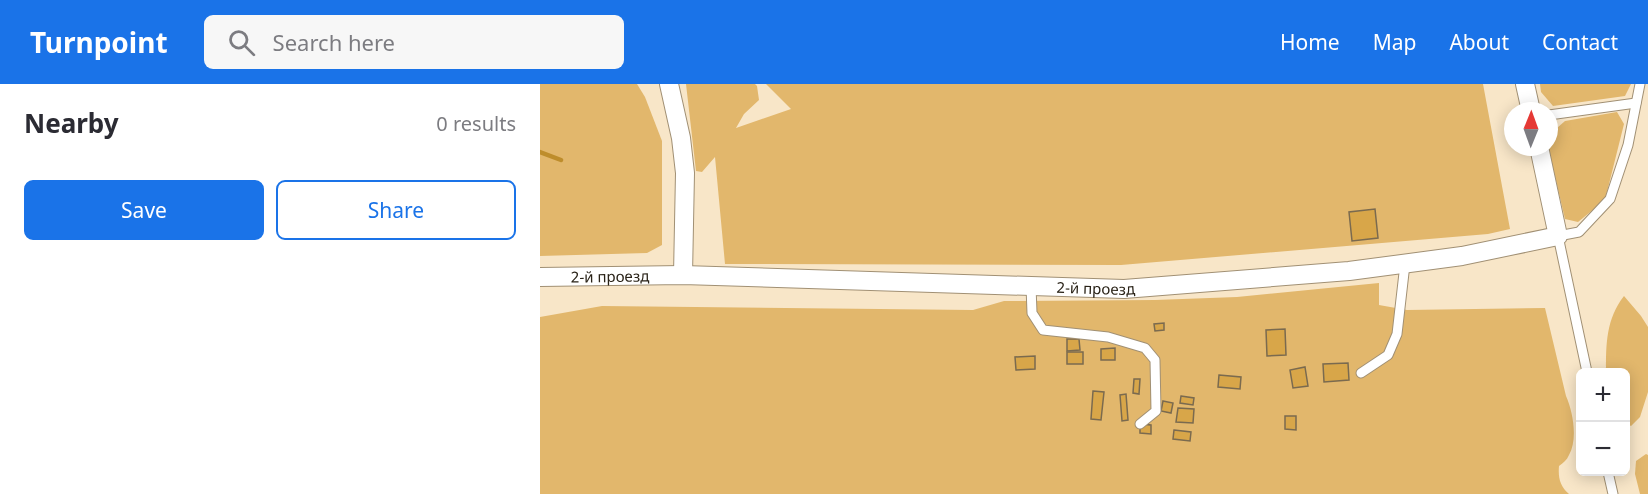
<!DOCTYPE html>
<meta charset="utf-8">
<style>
body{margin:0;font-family:"Noto Sans",sans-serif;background:#f7f7f7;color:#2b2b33}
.controls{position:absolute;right:18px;bottom:18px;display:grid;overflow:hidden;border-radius:9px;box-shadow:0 3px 15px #0003}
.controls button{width:54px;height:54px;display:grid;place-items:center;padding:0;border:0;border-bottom:2px solid #e1e1e2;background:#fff;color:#2b2b33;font:30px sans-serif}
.compass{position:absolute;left:964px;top:18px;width:54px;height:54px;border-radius:50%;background:#fff;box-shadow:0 3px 15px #0003;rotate:1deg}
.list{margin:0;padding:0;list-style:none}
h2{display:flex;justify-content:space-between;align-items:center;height:78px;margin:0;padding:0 24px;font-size:26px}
h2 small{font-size:20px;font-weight:400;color:#7c7c81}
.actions{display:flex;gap:12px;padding:18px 24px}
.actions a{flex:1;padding:14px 0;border:2px solid #1a73e8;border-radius:9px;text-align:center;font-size:21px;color:#1a73e8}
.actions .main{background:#1a73e8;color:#fff}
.icon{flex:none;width:33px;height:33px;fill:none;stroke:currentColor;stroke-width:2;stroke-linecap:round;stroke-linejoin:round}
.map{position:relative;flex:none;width:1108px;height:410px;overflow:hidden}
header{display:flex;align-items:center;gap:36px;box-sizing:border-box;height:84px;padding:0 30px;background:#1a73e8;color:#fff}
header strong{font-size:28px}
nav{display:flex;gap:33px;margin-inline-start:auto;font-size:21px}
.search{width:420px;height:54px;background:#f7f7f7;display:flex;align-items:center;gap:15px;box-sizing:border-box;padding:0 21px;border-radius:9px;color:#7c7c81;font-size:22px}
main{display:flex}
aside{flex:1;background:#fff}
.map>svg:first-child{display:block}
</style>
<header>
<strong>Turnpoint</strong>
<div class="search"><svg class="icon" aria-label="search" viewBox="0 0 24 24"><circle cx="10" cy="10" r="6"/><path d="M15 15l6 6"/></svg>Search here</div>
<nav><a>Home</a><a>Map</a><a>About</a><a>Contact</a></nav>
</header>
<main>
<aside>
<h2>Nearby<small>0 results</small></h2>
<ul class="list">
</ul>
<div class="actions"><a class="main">Save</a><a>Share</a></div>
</aside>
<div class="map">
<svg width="1108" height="410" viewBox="0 0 1108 410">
<rect width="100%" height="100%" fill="#f8e6c8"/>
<g fill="#e2b76c">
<path d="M0 0H97L105 13 122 57V161L107 169 0 172Z"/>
<path d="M146 0H215L217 2 219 16 204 30 196 44 251 25 226 0H943L970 145 948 150 581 181 185 180 175 73 162 88 156 87Z"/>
<path d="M1000 0H1091L1085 12 1013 22 1001 8Z"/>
<path d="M1077 28 1084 40 1065 116 1038 138 1025 135 1008 63 1009 51 1025 37Z"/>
<path d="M839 199V221L867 226 1005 224 1026 312C1033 328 1038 355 1029 371 1027 376 1023 379 1019 382 1018 394 1020 402 1029 410H0V233L62 222 433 226 464 217 615 216 697 213Z"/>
<path d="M1084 212 1101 232 1108 243V308L1100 333 1091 342 1086 339V288H1066C1066 260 1066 235 1084 212Z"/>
<path d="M1106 370 1108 371V410H1100L1095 390 1096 377Z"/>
</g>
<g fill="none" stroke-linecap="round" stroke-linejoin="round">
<path stroke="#be8d2c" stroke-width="4.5" d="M0 68 21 76"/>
</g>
<g fill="#d8a649" stroke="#7a6a4f" stroke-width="1.5">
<path d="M835 125 838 154 812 157 809 128Z"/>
<path d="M624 239V246L615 247 614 240Z"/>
<path d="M745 245 746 271 727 272 726 246Z"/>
<path d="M527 255H539L540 266 527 267Z"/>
<path d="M575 264V276H561V265Z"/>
<rect x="527" y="268" width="16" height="12"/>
<path d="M495 272V285L476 286 475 273Z"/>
<path d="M808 279 809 296 784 298 783 280Z"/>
<path d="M765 283 768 302 753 304 750 286Z"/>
<path d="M679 291 701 293 700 305 678 303Z"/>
<path d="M594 295H600L599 310 593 309Z"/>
<path d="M553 307 564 308 561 336 551 335Z"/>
<path d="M586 310 588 336 582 337 580 311Z"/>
<path d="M641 312 654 314 653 321 640 319Z"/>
<path d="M623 317 633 319 631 329 621 327Z"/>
<path d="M638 324 654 325 653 339 636 338Z"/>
<path d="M745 332H756V346L745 345Z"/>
<path d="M600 340 611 341V350L600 349Z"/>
<path d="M634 346 651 348 650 357 633 355Z"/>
</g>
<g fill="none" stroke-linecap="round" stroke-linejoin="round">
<g stroke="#a19074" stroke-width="11">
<g id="service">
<path d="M1009 31 1096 19"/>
<path d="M491 202 492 229 503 246 568 253 605 264 615 276 616 327 600 340"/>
<path d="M1047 288 1018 152 1039 148 1070 115 1088 61 1100 0"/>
<path d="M821 289 848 271 857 250 865 180"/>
<path d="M1068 388 1073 410"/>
</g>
</g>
<g stroke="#a19074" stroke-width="20">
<g id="minor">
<path d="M129 0 141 54 145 89 143 191"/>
<path d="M985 0 991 27"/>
<path id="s1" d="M0 193 143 191 584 205 809 187 922 172 1018 152 999 63"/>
</g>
</g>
<use href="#service" stroke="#fff" stroke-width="9"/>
<use href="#minor" stroke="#fff" stroke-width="18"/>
</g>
<g text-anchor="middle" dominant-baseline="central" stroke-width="4.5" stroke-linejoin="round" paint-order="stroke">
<g font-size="15" fill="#292217" stroke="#fff">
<text stroke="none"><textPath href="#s1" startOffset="70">2-й проезд</textPath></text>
<text stroke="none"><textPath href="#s1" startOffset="556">2-й проезд</textPath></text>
</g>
</g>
</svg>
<div class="controls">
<button>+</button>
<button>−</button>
</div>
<svg class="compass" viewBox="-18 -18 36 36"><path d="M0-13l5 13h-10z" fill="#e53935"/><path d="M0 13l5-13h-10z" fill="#7c7c81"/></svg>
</div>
</main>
